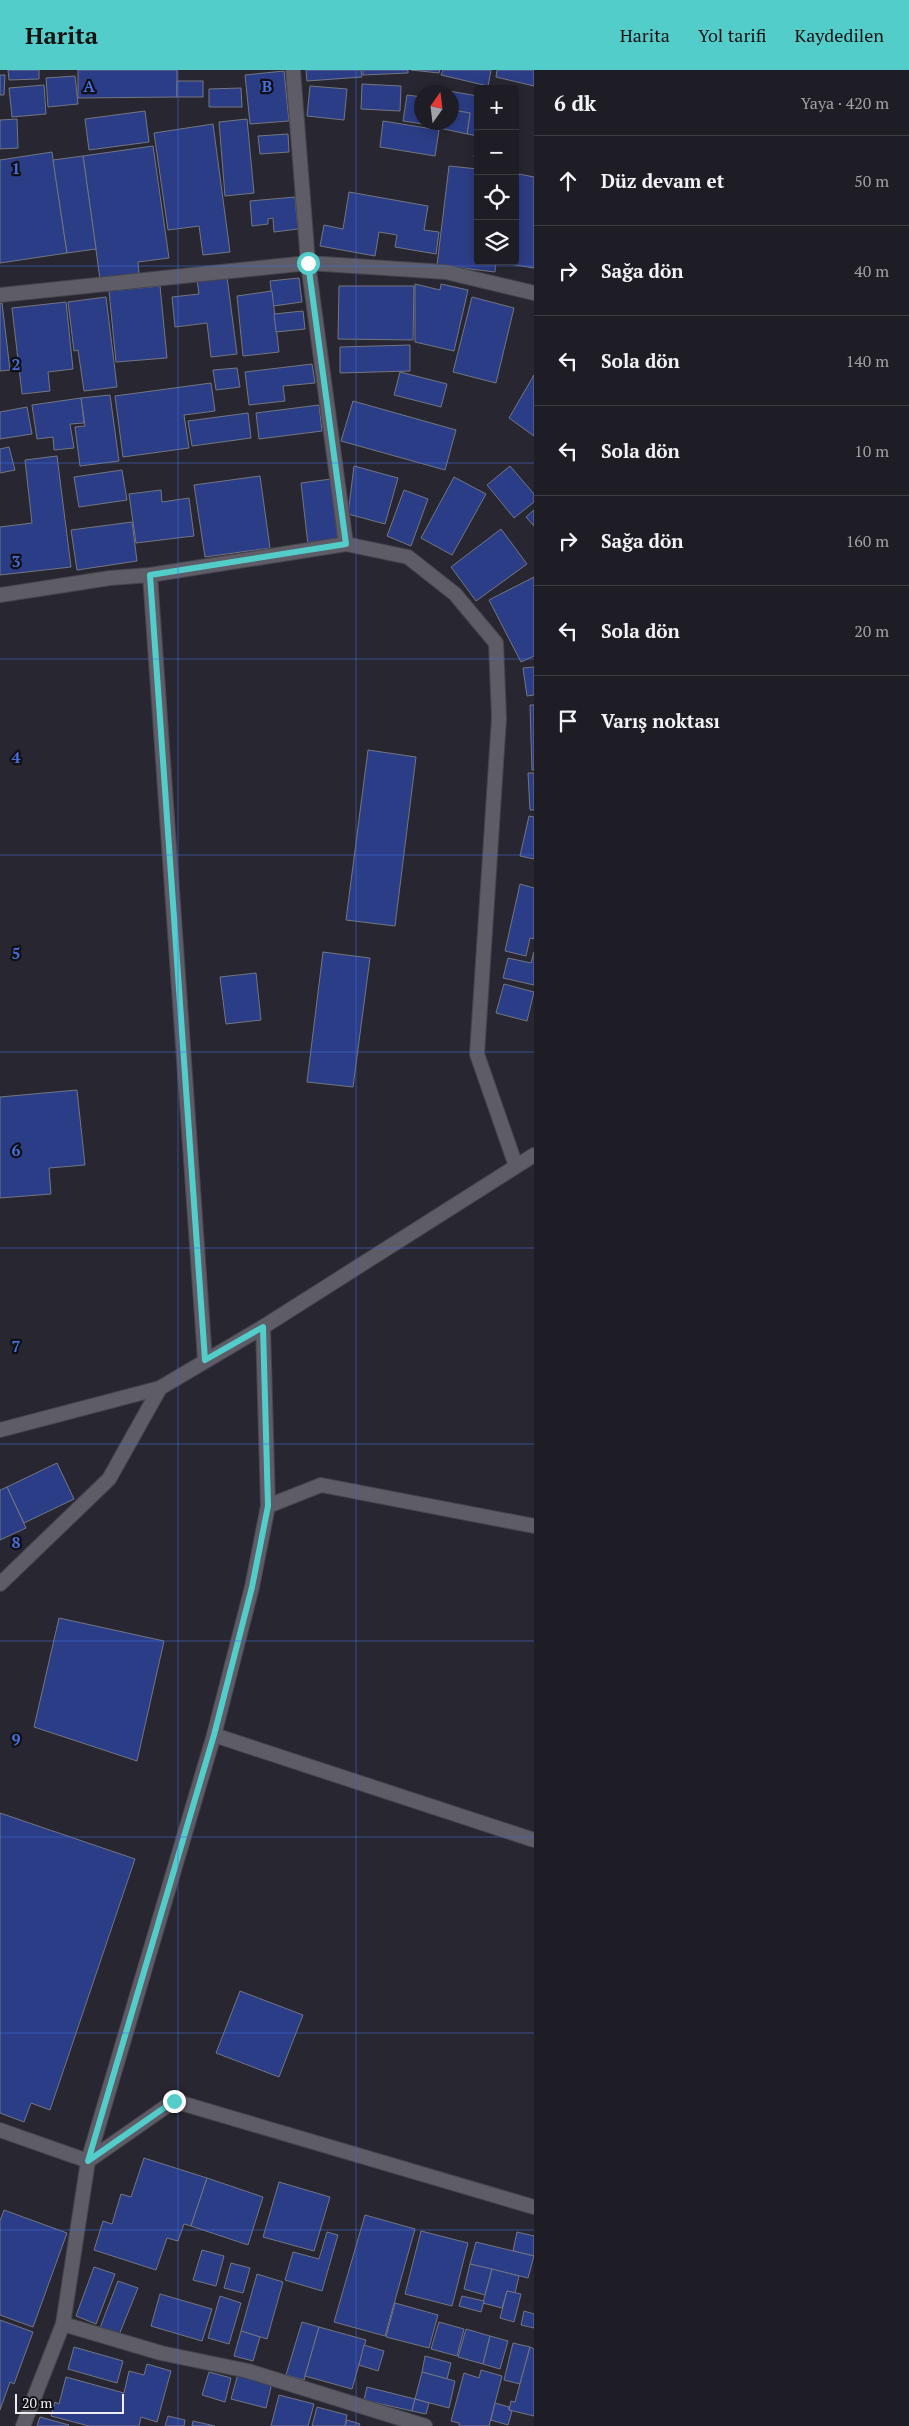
<!DOCTYPE html>
<html lang="tr">
<meta charset="utf-8">
<style>
body{margin:0;font-family:"PT Serif",serif;background:#26262d;color:#f1f3f6}
.controls{position:absolute;right:15px;top:15px;display:grid;overflow:hidden;border-radius:5px;box-shadow:0 2px 12px #0003}
.controls button{width:45px;height:45px;display:grid;place-items:center;padding:0;border:0;border-bottom:1px solid #3c3b42;background:#1e1d25;color:#f1f3f6;font:25px sans-serif}
.compass{position:absolute;left:414px;top:15px;width:45px;height:45px;border-radius:50%;background:#1e1d25;box-shadow:0 2px 12px #0003;rotate:14deg}
.scale{position:absolute;left:15px;bottom:12px;width:109px;box-sizing:border-box;padding-left:5px;border:2px solid #ececf2;border-top:0;font-size:14px;line-height:18px;white-space:nowrap;color:#ececf2;-webkit-text-stroke:4px #111115;paint-order:stroke}
.stop{position:absolute;width:15px;height:15px;margin:-11px;border:4px solid #53cdca;border-radius:50%;background:#fff}
.stop.end{background:#53cdca;border-color:#fff;box-shadow:0 1px 5px #0008}
.list{margin:0;padding:0;list-style:none}
h2{display:flex;justify-content:space-between;align-items:center;height:65px;margin:0;padding:0 20px;font-size:21px}
h2 small{font-size:16px;font-weight:400;color:#a1a2a7}
.list li{display:grid;grid-template-columns:32px 1fr auto;gap:15px;align-items:center;box-sizing:border-box;height:90px;padding:0 20px;border-top:1px solid #3c3b42}
.list b{display:block;font-size:19px;white-space:nowrap}
.list em{font-size:16px;font-style:normal;color:#a1a2a7}
.icon{flex:none;width:28px;height:28px;fill:none;stroke:currentColor;stroke-width:2;stroke-linecap:round;stroke-linejoin:round}
.map{position:relative;flex:none;width:534px;height:2356px;overflow:hidden}
header{display:flex;align-items:center;gap:30px;box-sizing:border-box;height:70px;padding:0 25px;background:#53cdca;color:#111}
header strong{font-size:24px}
nav{display:flex;gap:28px;margin-inline-start:auto;font-size:18px}
main{display:flex}
aside{flex:1;background:#1e1d25}
.map>svg:first-child{display:block}
</style>
<header>
<strong>Harita</strong>
<nav><a>Harita</a><a>Yol tarifi</a><a>Kaydedilen</a></nav>
</header>
<main>
<div class="map">
<svg width="534" height="2356" viewBox="0 0 534 2356">
<rect width="100%" height="100%" fill="#282731"/>
<g fill="#2c3d87" stroke="#727681">
<path d="M8 0H39V9L9 10Z"/>
<path d="M78 0H177V27L78 28Z"/>
<path d="M306 0H361L362 7 307 11Z"/>
<path d="M363 0H408V3L363 5Z"/>
<path d="M411 0H440L439 3Z"/>
<path d="M443 0H491L488 16 441 5Z"/>
<path d="M497 0H534V16L496 7Z"/>
<path d="M284 1 289 51 250 54 245 5Z"/>
<path d="M0 5H5L4 25H0Z"/>
<path d="M75 6 78 34 48 37 46 8Z"/>
<rect x="177" y="11" width="26" height="16"/>
<path d="M362 14 401 16 400 41 361 39Z"/>
<path d="M44 15 46 44 12 47 9 18Z"/>
<path d="M310 16 347 19 344 50 307 46Z"/>
<path d="M241 18 242 37H209V19Z"/>
<path d="M443 20 478 26V66L467 64 470 43 452 40V22H443Z"/>
<path d="M407 25 422 27V52H436V56L403 51Z"/>
<path d="M452 40 470 43 467 64 439 58 440 52H452Z"/>
<path d="M145 41 149 72 89 80 85 49Z"/>
<path d="M17 49 18 78 0 79V50Z"/>
<path d="M247 49 254 123 225 126 219 52Z"/>
<path d="M383 51 439 60 435 86 380 77Z"/>
<path d="M213 54 230 182 203 185 199 156 168 160 154 63Z"/>
<path d="M288 64 289 82 260 84 258 66Z"/>
<path d="M478 66V88L474 87Z"/>
<path d="M153 76 169 188 138 192 139 203 100 209 83 86Z"/>
<path d="M52 82 67 183 0 193V90Z"/>
<path d="M83 86 96 179 67 183 53 90Z"/>
<path d="M449 96 478 99V191H496L495 202 437 195Z"/>
<path d="M519 104 534 107V198L503 193 515 191V126Z"/>
<path d="M349 122 428 136 424 160 439 162 436 184 395 177 397 165 379 162 375 186 320 176 324 155 343 159Z"/>
<path d="M295 127 298 159 274 162 273 148 268 149V154L252 156 250 131Z"/>
<path d="M227 207 237 284 211 287 207 253 175 257 172 227 199 224 197 210Z"/>
<path d="M299 208 302 232 273 236 270 211Z"/>
<path d="M415 214 440 220 441 214 468 220 454 281 415 272Z"/>
<path d="M160 216 167 288 116 292 109 221Z"/>
<path d="M339 216H414L413 270 338 269Z"/>
<path d="M272 221 279 282 243 286 237 226Z"/>
<path d="M106 227 117 317 84 321 78 280 74 281 68 232Z"/>
<path d="M472 227 514 238 496 313 453 302Z"/>
<path d="M66 232 73 299 48 302 50 321 22 324 12 238Z"/>
<path d="M0 233H2L10 300 0 301Z"/>
<path d="M303 241 305 259 276 262 274 244Z"/>
<path d="M410 275V301L340 303V277Z"/>
<path d="M312 294 315 313 283 316 285 331 249 335 245 302Z"/>
<path d="M237 298 240 317 216 320 213 300Z"/>
<path d="M400 302 447 314 441 337 394 325Z"/>
<path d="M534 305V366L509 348Z"/>
<path d="M211 313 215 341 184 345 189 378 123 387 115 326Z"/>
<path d="M110 325 119 391 80 396 75 357 85 356 81 328Z"/>
<path d="M81 328 84 353 70 354 74 378 54 380 53 367 37 369 32 335Z"/>
<path d="M353 331 456 360 445 400 341 371Z"/>
<path d="M319 335 322 361 259 369 256 343Z"/>
<path d="M27 337 32 364 0 369V342Z"/>
<path d="M248 343 251 368 192 376 188 351Z"/>
<path d="M9 377 15 400 0 403V379Z"/>
<path d="M57 386 71 497 0 505V457L32 453 25 390Z"/>
<path d="M354 396 398 408 385 454 348 444Z"/>
<path d="M510 396 534 424V432L514 448 487 415Z"/>
<path d="M122 400 127 430 79 437 74 407Z"/>
<path d="M260 406 270 478 205 487 194 415Z"/>
<path d="M454 407 486 424 452 485 421 468Z"/>
<path d="M331 409 338 471 308 475 301 413Z"/>
<path d="M161 420 162 432 189 428 194 466 136 473 129 424Z"/>
<path d="M404 420 428 429 411 476 387 466Z"/>
<path d="M534 440V456L526 447Z"/>
<path d="M132 452 137 491 77 500 71 460Z"/>
<path d="M501 459 527 494 476 531 451 497Z"/>
<path d="M534 507V586L521 592 489 530Z"/>
<path d="M534 597V625L527 626 523 598Z"/>
<path d="M530 635H534V700H532Z"/>
<path d="M368 680 416 687 395 856 346 850Z"/>
<path d="M528 703H534V740H530Z"/>
<path d="M529 746 534 747V789L520 786Z"/>
<path d="M520 814 534 818V869L530 868 526 886 505 881Z"/>
<path d="M323 882 370 888 353 1017 307 1012Z"/>
<path d="M534 882V915L503 908 508 888 531 893Z"/>
<path d="M256 903 261 950 226 954 220 907Z"/>
<path d="M504 914 534 922 527 951 496 943Z"/>
<path d="M77 1020 85 1095 49 1098 51 1124 0 1128V1027Z"/>
<path d="M57 1393 74 1429 24 1453 7 1417Z"/>
<path d="M7 1417 26 1458 0 1470V1420Z"/>
<path d="M59 1548 164 1571 137 1691 34 1657Z"/>
<path d="M0 1743 135 1789 50 2040 31 2033 24 2052 0 2043Z"/>
<path d="M240 1921 303 1945 279 2007 216 1983Z"/>
<path d="M144 2088 207 2108 191 2156 184 2154 178 2171 167 2168 156 2200 94 2180 103 2151 112 2154 121 2124 131 2127Z"/>
<path d="M207 2108 263 2127 248 2175 191 2156Z"/>
<path d="M279 2112 330 2127 314 2181 263 2167Z"/>
<path d="M4 2140 67 2163 33 2257 0 2245V2151Z"/>
<path d="M365 2145 415 2159 385 2266 334 2252Z"/>
<path d="M421 2161 468 2173 452 2236 405 2224Z"/>
<path d="M327 2162 338 2165 322 2221 285 2210 293 2182 319 2189Z"/>
<path d="M517 2162 534 2166V2186L513 2181Z"/>
<path d="M476 2172 534 2186 528 2208 470 2194Z"/>
<path d="M202 2180 224 2186 216 2216 193 2210Z"/>
<path d="M231 2193 250 2198 243 2223 224 2218Z"/>
<path d="M470 2194 492 2199 485 2225 464 2219Z"/>
<path d="M94 2197 115 2204 96 2254 76 2246Z"/>
<path d="M492 2199 519 2206 515 2223 507 2221 502 2238 483 2233Z"/>
<path d="M257 2204 283 2212 267 2269 241 2261Z"/>
<path d="M118 2211 138 2218 119 2265 100 2258Z"/>
<path d="M507 2221 521 2224 514 2252 500 2248Z"/>
<path d="M160 2224 212 2239 202 2271 151 2256Z"/>
<path d="M220 2226 241 2233 229 2274 208 2268Z"/>
<path d="M462 2226 484 2231 481 2242 459 2236Z"/>
<path d="M395 2233 438 2245 429 2278 386 2267Z"/>
<path d="M524 2241 534 2244V2258L521 2255Z"/>
<path d="M0 2250 33 2262 14 2314 10 2312 0 2340Z"/>
<path d="M302 2252 319 2257 304 2310 286 2305Z"/>
<path d="M439 2252 464 2259 457 2286 431 2279Z"/>
<path d="M319 2257 366 2270 352 2319 305 2306Z"/>
<path d="M466 2259 490 2266 483 2294 458 2287Z"/>
<path d="M241 2261 260 2267 253 2291 234 2286Z"/>
<path d="M490 2266 508 2271 500 2299 483 2294Z"/>
<path d="M513 2273 530 2277 520 2314 504 2310Z"/>
<path d="M364 2275 384 2281 378 2301 359 2295Z"/>
<path d="M74 2277 123 2291 117 2313 68 2299Z"/>
<path d="M530 2277 534 2279V2346L509 2340 511 2331 515 2332Z"/>
<path d="M425 2286 451 2293 447 2309 422 2302Z"/>
<path d="M147 2294 171 2301 157 2352 141 2347 139 2356H89L51 2346 55 2332 59 2334 66 2307 124 2323 129 2301 144 2305Z"/>
<path d="M481 2300 502 2306 489 2356H459V2353L451 2351 464 2303 479 2308Z"/>
<path d="M209 2302 231 2308 225 2332 202 2325Z"/>
<path d="M422 2302 455 2311 449 2338 415 2329Z"/>
<path d="M238 2304 272 2313 266 2338 231 2329Z"/>
<path d="M367 2317 415 2329 412 2341 364 2330Z"/>
<path d="M279 2325 314 2334 308 2356H271Z"/>
<path d="M415 2329 429 2333 426 2344 412 2341Z"/>
<path d="M495 2333 509 2337V2340L512 2341 508 2355 491 2350Z"/>
<path d="M317 2337 347 2345 345 2356H312Z"/>
<path d="M168 2346 185 2350 184 2356H165Z"/>
<path d="M40 2347 69 2355 68 2356H37Z"/>
<path d="M347 2350 360 2354 359 2356H345Z"/>
<path d="M193 2351 215 2356H192Z"/>
</g>
<g fill="none" stroke-linecap="round" stroke-linejoin="round">
<g stroke="#46454d" stroke-width="16">
<path id="service" d="M268 1436 321 1415 534 1456"/>
</g>
<g stroke="#46454d" stroke-width="16">
<g id="minor">
<path d="M293 0 308 193 346 474"/>
<path d="M0 225 308 193 446 202 534 223"/>
<path d="M150 505 205 1290"/>
<path d="M0 525 110 508 150 505 346 474 408 487 455 524 496 573 499 648 477 984 516 1096"/>
<path d="M0 1514 109 1409 160 1318"/>
<path d="M214 1665 534 1770"/>
<path d="M88 2091 174 2031 534 2137"/>
<path d="M63 2254 161 2283 248 2301 425 2356"/>
</g>
</g>
<g stroke="#46454d" stroke-width="16">
<g id="tertiary">
<path d="M0 1360 160 1318 263 1257 534 1085"/>
<path d="M0 2060 88 2091"/>
<path d="M23 2356 63 2254 88 2091 214 1665 252 1517 268 1436 263 1257"/>
</g>
</g>
<use href="#service" stroke="#5d5c67" stroke-width="14"/>
<use href="#minor" stroke="#5d5c67" stroke-width="14"/>
<use href="#tertiary" stroke="#5d5c67" stroke-width="14"/>
</g>
<g fill="none" stroke-linecap="round" stroke-linejoin="round">
<path stroke="#53cdca" stroke-width="6" d="M174 2031 88 2091 214 1665 252 1517 268 1436 263 1257 205 1290 150 505 346 474 308 193"/>
</g>
<path fill="none" stroke="#466edd" stroke-width="1" stroke-opacity="0.55" d="M178 0V2356M356 0V2356M0 196H534M0 393H534M0 589H534M0 785H534M0 982H534M0 1178H534M0 1374H534M0 1571H534M0 1767H534M0 1963H534M0 2160H534"/>
<g font-size="16" text-anchor="middle" font-weight="bold" fill="#466edd" stroke="#111115" stroke-width="4.5" stroke-linejoin="round" paint-order="stroke">
<text x="89" y="22">A</text>
<text x="267" y="22">B</text>
<text x="16" y="104">1</text>
<text x="16" y="300">2</text>
<text x="16" y="497">3</text>
<text x="16" y="693">4</text>
<text x="16" y="889">5</text>
<text x="16" y="1086">6</text>
<text x="16" y="1282">7</text>
<text x="16" y="1478">8</text>
<text x="16" y="1675">9</text>
</g>
</svg>
<div class="controls">
<button>+</button>
<button>−</button>
<button><svg class="icon" aria-label="locate" viewBox="0 0 24 24"><circle cx="12" cy="12" r="6"/><path d="M12 2v4M12 18v4M2 12h4M18 12h4"/></svg></button>
<button><svg class="icon" aria-label="layers" viewBox="0 0 24 24"><path d="M12 4l9 5-9 5-9-5zM3 14l9 5 9-5"/></svg></button>
</div>
<svg class="compass" viewBox="-18 -18 36 36"><path d="M0-13l5 13h-10z" fill="#e53935"/><path d="M0 13l5-13h-10z" fill="#a1a2a7"/></svg>
<div class="scale">20 m</div>
<div class="stop" style="left:308px;top:193px"></div>
<div class="stop end" style="left:174px;top:2031px"></div>
</div>
<aside>
<h2>6 dk<small>Yaya · 420 m</small></h2>
<ul class="list">
<li><svg class="icon" aria-label="ahead" viewBox="0 0 24 24"><path d="M12 20V5M6 11l6-6 6 6"/></svg><div><b>Düz devam et</b></div><em>50 m</em></li>
<li><svg class="icon" aria-label="right" viewBox="0 0 24 24"><path d="M7 20v-9h11M14 6l5 5-5 5"/></svg><div><b>Sağa dön</b></div><em>40 m</em></li>
<li><svg class="icon" aria-label="left" viewBox="0 0 24 24"><path d="M17 20v-9H6M10 6l-5 5 5 5"/></svg><div><b>Sola dön</b></div><em>140 m</em></li>
<li><svg class="icon" aria-label="left" viewBox="0 0 24 24"><path d="M17 20v-9H6M10 6l-5 5 5 5"/></svg><div><b>Sola dön</b></div><em>10 m</em></li>
<li><svg class="icon" aria-label="right" viewBox="0 0 24 24"><path d="M7 20v-9h11M14 6l5 5-5 5"/></svg><div><b>Sağa dön</b></div><em>160 m</em></li>
<li><svg class="icon" aria-label="left" viewBox="0 0 24 24"><path d="M17 20v-9H6M10 6l-5 5 5 5"/></svg><div><b>Sola dön</b></div><em>20 m</em></li>
<li><svg class="icon" aria-label="arrive" viewBox="0 0 24 24"><path d="M6 21V4h12l-3 4 3 4H6"/></svg><div><b>Varış noktası</b></div></li>
</ul>
</aside>
</main>
